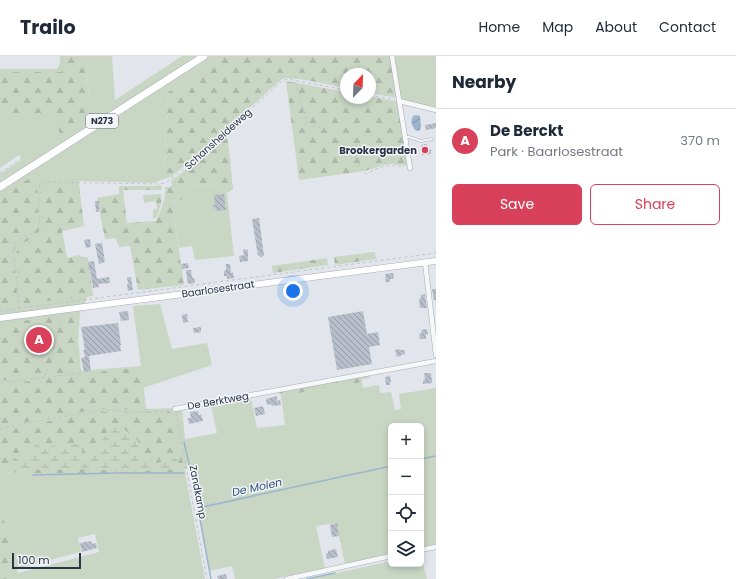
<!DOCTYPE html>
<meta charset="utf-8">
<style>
body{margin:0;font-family:Poppins,sans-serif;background:#f6f6f7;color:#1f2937}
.controls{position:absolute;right:12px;bottom:12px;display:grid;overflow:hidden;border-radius:6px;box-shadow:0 2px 6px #0003}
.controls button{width:36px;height:36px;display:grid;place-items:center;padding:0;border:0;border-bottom:1px solid #e0e1e3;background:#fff;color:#1f2937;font:20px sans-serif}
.compass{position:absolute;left:340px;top:12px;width:36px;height:36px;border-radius:50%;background:#fff;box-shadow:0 2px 6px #0003;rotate:23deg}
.scale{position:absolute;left:12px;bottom:10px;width:69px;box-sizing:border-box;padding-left:4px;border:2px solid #293445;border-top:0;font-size:11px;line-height:14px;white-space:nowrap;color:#293445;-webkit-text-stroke:3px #f3f5f9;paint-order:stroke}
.you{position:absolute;left:293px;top:235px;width:14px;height:14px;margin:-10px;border:3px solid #fff;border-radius:50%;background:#1a73e8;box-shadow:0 0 0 6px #1a73e833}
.badge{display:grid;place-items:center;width:26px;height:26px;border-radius:50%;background:#d94059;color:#fff;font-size:13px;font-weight:700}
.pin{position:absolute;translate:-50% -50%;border:2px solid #fff;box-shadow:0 1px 4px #0006}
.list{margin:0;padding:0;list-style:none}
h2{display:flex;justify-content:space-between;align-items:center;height:52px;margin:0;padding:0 16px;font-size:17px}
h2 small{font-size:13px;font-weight:400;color:#747a83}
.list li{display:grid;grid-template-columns:26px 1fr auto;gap:12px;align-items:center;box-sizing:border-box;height:64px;padding:0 16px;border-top:1px solid #e0e1e3}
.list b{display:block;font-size:15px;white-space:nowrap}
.list p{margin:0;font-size:13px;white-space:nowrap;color:#747a83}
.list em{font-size:13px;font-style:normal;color:#747a83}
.actions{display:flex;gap:8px;padding:12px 16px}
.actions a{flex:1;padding:9px 0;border:1px solid #d94059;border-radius:6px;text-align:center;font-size:14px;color:#d94059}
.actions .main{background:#d94059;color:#fff}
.icon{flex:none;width:22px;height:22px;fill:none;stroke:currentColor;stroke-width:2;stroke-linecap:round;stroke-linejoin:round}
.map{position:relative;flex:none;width:436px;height:523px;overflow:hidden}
header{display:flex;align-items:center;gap:24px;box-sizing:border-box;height:56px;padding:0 20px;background:#fff;border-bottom:1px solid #e0e1e3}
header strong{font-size:19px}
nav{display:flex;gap:22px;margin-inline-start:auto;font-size:14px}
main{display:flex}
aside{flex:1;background:#fff}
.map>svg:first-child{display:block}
</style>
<header>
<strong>Trailo</strong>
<nav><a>Home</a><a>Map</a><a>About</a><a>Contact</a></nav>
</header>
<main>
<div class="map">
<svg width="436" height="523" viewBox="0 0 436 523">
<defs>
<pattern id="forest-firs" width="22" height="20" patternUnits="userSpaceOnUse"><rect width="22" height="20" fill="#c8d6c3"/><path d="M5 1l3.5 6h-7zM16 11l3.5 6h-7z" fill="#acb8a9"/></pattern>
<pattern id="wetland-marsh" width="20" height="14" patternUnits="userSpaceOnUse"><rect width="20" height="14" fill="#c8d6c3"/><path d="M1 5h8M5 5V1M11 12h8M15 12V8" fill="none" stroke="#acb8a9"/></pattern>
<pattern id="water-waves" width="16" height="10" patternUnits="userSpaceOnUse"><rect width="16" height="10" fill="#9bb5ce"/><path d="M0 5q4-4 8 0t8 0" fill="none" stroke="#7e94a9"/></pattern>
<pattern id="building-back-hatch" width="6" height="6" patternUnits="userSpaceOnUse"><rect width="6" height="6" fill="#b9bfca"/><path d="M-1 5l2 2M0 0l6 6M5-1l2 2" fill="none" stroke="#969ca6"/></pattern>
</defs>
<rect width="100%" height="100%" fill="#e2e6ec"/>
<g fill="#c8d6c3" fill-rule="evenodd">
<path d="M60 0H84L90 60 86 0H112L115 44 182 0H197L8 122 151 36 208 0H225L167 37 164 123 153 127 79 125 82 167 62 175 67 202 78 199 87 203 89 237 80 258 76 315 141 310 133 250 160 248 172 293 207 287 212 309 143 332 145 353 182 352 185 383 217 377 211 349 251 343 257 372 285 369 281 340 362 326 363 332 379 329 380 337 391 336 395 354 401 353 399 338 436 332V488L421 491V370H391V498L345 508 336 467 316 470 325 512 274 523H235L232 510 209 515 197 450 187 405V413L20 420 185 416 205 523H0V457L16 510 0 450V118L22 103 19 99 0 112V13H57L60 6ZM95 478 99 496 18 517 17 513 80 496 81 495 78 482Z"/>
<path d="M394 0H436V52L403 44 400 41Z"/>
<path d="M182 129 226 130 234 200 195 204 192 190 179 192 172 145 185 143Z"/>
<path d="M421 501 427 523H310L391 505V508H421Z"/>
</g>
<g fill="url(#forest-firs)">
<path d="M62 0H86L90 60 59 80V62L0 61V16H61L63 14Z"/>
<path d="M225 0H390L397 42 370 37V18H346V32C334 30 291 19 282 23L182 112 171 121 164 123 167 37Z"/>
<path d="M286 25 346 36V42H370V40L398 46 408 110 391 108 384 109 365 115 299 124Z"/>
<path d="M227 76 233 133 227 137 226 130 183 129 185 143 172 145 184 229 138 234 130 190 119 191 116 182 105 183 97 142 119 138V130H156L161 129 162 134H123L127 167 156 165C161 154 166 143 165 131H170L172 129 171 125 183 116Z"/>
<path d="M28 123 43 124 39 127 37 130 39 179 17 190 13 197 14 210 15 216 18 249 0 251V142Z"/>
<path d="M42 128 79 129 84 170 62 175 67 202 88 201 93 240 20 248 18 215 17 209 16 197 19 192 42 180 40 130Z"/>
<path d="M161 138C163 146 159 155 156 162L153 163V154L157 153 156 145 144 147 143 139Z"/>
<path d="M375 196 376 203 335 209 334 201Z"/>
<path d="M327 202 328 209 273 217 272 210Z"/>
<path d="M79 257V265L77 270 81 315 0 325V268Z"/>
<path d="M141 311 146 352 148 354C129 354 111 351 92 354L0 371V329L115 314Z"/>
<path d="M370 320V322L362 323V326L281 340 279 336Z"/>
<path d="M168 355 170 356 172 359 185 416 0 421V419L3 418 0 413V375L95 356 142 357Z"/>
<path d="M0 450 17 513 0 517Z"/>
<path d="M18 517 20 523H0V521Z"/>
</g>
<path fill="url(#wetland-marsh)" d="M114 370 121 371 137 383 143 401 158 407 170 401 177 403 180 413 123 416 109 415 99 413 34 414 30 417H11L13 402 26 400 36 388 62 391 81 387 83 401 91 398 98 401 100 399V387Z"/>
<path fill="url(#water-waves)" d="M416 59 420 60 421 71 420 74 418 75 415 74C412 69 410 66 413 60Z"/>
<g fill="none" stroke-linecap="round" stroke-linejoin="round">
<g stroke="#9bb5ce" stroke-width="1.5">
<path d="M184 386 192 421"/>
<path d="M421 403 436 400"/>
<path d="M33 419 118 417H184"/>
<path d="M193 427 198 452"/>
<path d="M211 523 198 452 391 410"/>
<path d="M307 523 335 517"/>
</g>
</g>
<g fill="url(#building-back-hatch)">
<path d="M436 67V72L426 74 425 69Z"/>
<path d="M427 88 428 94 431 93V98L422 99 421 89Z"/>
<path d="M224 138 226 154 216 155V152L213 153V149H215L214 139Z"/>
<path d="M95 145H99V156H96Z"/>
<path d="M259 162 264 200 260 201V199L258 200 252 163Z"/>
<path d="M90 183 91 191 86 192 84 184Z"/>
<path d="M102 187 105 206 99 208 95 188Z"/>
<path d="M243 193 248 194V205L240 206 239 200 244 199Z"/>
<path d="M94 205 97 223 109 221 110 227 98 228 99 231 93 232 90 214H89L88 210H89L88 206Z"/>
<path d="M188 207 189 212 182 213 181 208Z"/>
<path d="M226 208H230L231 217 233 216 234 222 227 223V220H224V215L226 214Z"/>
<path d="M186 214H191L192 222H194L195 227 188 228Z"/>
<path d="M393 217 394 223H390V226H386L385 218Z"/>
<path d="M127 221H131L133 234 128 235 127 228H128Z"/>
<path d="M432 233H436V244H434Z"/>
<path d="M425 238 427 252H420L419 243 421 242V239Z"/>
<path d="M128 255 129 264 121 265 119 256Z"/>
<path d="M363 255 367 278 378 276 380 289 369 291 372 308 337 314 328 261Z"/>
<path d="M187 258 188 266 183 267 182 259Z"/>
<path d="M118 267 121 289H120L121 295 89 300 91 315 84 316 81 302 85 301 83 294H85L81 271Z"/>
<path d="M201 271V276L194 277 193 272Z"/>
<path d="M427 273 428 278H426V283H420L419 278 422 277 421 274Z"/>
<path d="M400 293V294H404L405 298 401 299V300L397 301 395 294Z"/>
<path d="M424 317H431L432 327 423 328V324H425Z"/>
<path d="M390 320 391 326H390V329H386L385 321Z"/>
<path d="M277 340V345L280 344 281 349 272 350 271 348 267 349 266 343Z"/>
<path d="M263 350 265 358 256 360 254 352Z"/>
<path d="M198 355 199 359 201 358 203 365 189 368 188 362H191L190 356Z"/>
<path d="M337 467 339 480 332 481 330 469Z"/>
<path d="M91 485 92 488 96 487 97 492 82 496 80 487Z"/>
<path d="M336 493 338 501 327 503 326 497H328V495Z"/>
<path d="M226 518 227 523H218L217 520Z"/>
</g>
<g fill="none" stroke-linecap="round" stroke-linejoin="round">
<g stroke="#a7adb7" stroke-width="3">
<path id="lane" d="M406 81H409L421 85 432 83"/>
</g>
<g stroke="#a7adb7" stroke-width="5.5">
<g id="street">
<path d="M392 0 410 112"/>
<path d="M399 45 436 54"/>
<path d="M425 206 436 299"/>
<path d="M175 353 436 305"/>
<path d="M421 494 436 491"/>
<path d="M287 523 391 500"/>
</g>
</g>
<g stroke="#a7adb7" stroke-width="7">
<path id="secondary" d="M0 262 436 205"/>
</g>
<g stroke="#a1abb8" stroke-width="8">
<path id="primary" d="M0 131 204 0"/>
</g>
<g stroke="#c1c4ca" stroke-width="1" stroke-dasharray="3 3" stroke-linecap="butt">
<path d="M296 20 295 24 305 62 313 69 325 74 350 94 366 118C381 110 388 108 404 111"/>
<path d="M370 39 395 44"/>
<path d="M0 117 25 100"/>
<path d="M19 253 17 224 14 202V190L16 186 21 181 40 176 39 134 40 128 46 126 157 128 165 127 182 115 282 25 287 23 346 34"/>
<path d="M0 255 436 197"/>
<path d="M45 321 54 295 60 264 57 261"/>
<path d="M0 327 81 317"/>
<path d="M176 357 207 523"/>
<path d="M0 373 53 362 108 354 138 356 171 355"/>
</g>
<use href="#lane" stroke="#f6f7f9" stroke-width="2"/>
<use href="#street" stroke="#f6f7f9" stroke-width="4.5"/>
<use href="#secondary" stroke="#fff" stroke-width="6"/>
<use href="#primary" stroke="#fff" stroke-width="7"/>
</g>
<circle fill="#d94059" stroke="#f3f5f9" stroke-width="1.5" cx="425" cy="94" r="4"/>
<g text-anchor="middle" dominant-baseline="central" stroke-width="3" stroke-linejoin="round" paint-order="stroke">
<rect fill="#f3f5f9" stroke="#666e7b" stroke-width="1" x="86" y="58" width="32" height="14" rx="3"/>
<g font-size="9" font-weight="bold" fill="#293445">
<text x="102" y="65">N273</text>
</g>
<g font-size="10" fill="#293445" stroke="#f3f5f9">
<text transform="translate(218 83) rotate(-42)">Schansheideweg</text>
<text transform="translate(218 233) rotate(-8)">Baarlosestraat</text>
<text transform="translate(218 345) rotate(-10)">De Berktweg</text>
<text transform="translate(198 436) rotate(79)">Zandkamp</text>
</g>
<g font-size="10" font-weight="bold" fill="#293445" stroke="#f3f5f9" text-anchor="end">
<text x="417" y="94">Brookergarden</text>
</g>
<g font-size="11" font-style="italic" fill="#2f537d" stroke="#f3f5f9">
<text transform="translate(257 431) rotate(-12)">De Molen</text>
</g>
</g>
</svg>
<div class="controls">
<button>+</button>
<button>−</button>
<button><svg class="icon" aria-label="locate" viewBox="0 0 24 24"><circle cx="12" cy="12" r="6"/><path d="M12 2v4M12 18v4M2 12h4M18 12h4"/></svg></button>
<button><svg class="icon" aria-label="layers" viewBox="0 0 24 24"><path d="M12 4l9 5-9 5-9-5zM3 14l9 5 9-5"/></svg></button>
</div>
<svg class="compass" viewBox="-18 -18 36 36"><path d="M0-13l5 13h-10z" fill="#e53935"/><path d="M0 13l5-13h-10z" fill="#747a83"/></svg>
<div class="scale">100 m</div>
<div class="you"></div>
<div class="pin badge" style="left:39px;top:284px">A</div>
</div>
<aside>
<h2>Nearby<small></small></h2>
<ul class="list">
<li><span class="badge">A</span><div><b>De Berckt</b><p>Park · Baarlosestraat</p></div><em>370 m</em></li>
</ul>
<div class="actions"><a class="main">Save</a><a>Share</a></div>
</aside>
</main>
